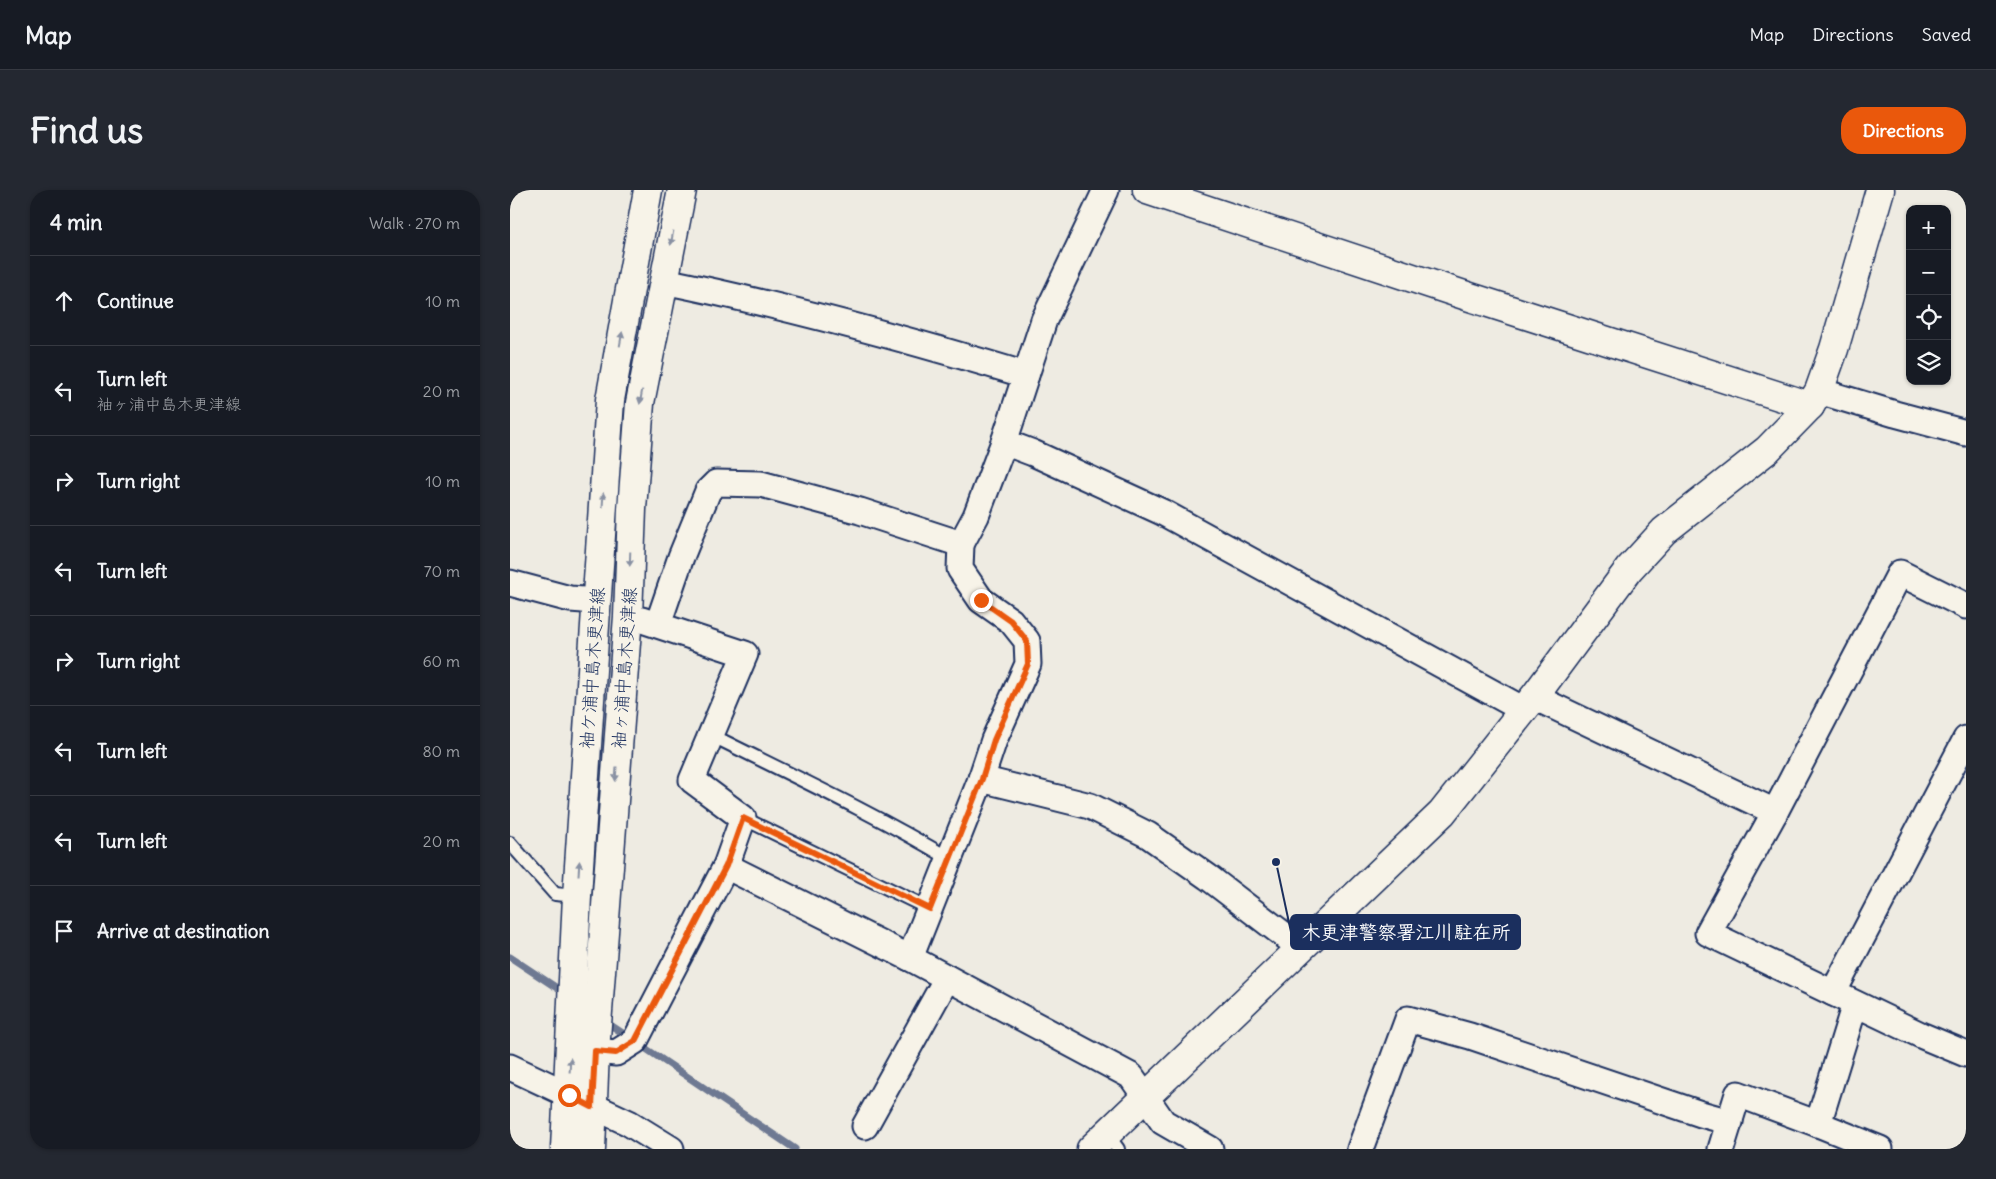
<!DOCTYPE html>
<meta charset="utf-8">
<style>
body{margin:0;font-family:Delius,"Klee One",sans-serif;background:#242831;color:#f1f3f6}
.controls{position:absolute;right:15px;top:15px;display:grid;overflow:hidden;border-radius:10px;box-shadow:0 1px 4px #0004}
.controls button{width:45px;height:45px;display:grid;place-items:center;padding:0;border:0;border-bottom:1px solid #363941;background:#171b24;color:#f1f3f6;font:25px sans-serif}
.stop{position:absolute;width:15px;height:15px;margin:-11px;border:4px solid #ea580c;border-radius:50%;background:#fff}
.stop.end{background:#ea580c;border-color:#fff;box-shadow:0 1px 5px #0008}
.list{margin:0;padding:0;list-style:none}
h2{display:flex;justify-content:space-between;align-items:center;height:65px;margin:0;padding:0 20px;font-size:21px}
h2 small{font-size:16px;font-weight:400;color:#9ea1a6}
.list li{display:grid;grid-template-columns:32px 1fr auto;gap:15px;align-items:center;box-sizing:border-box;height:90px;padding:0 20px;border-top:1px solid #363941}
.list b{display:block;font-size:19px;white-space:nowrap}
.list p{margin:0;font-size:16px;white-space:nowrap;color:#9ea1a6}
.list em{font-size:16px;font-style:normal;color:#9ea1a6}
.icon{flex:none;width:28px;height:28px;fill:none;stroke:currentColor;stroke-width:2;stroke-linecap:round;stroke-linejoin:round}
.map{position:relative;flex:none;width:1456px;height:959px;overflow:hidden;border-radius:20px}
header{display:flex;align-items:center;gap:30px;box-sizing:border-box;height:70px;padding:0 25px;background:#171b24;border-bottom:1px solid #363941}
header strong{font-size:24px}
nav{display:flex;gap:28px;margin-inline-start:auto;font-size:18px}
.intro{display:flex;align-items:center;justify-content:space-between;box-sizing:border-box;height:120px;padding:0 30px}
h1{margin:0;font-size:35px}
.button{padding:12px 22px;border-radius:20px;background:#ea580c;color:#fff;font-size:18px;font-weight:700}
main{display:flex;gap:30px;padding:0 30px}
aside{flex:1;background:#171b24;border-radius:20px;box-shadow:0 1px 4px #0004}
.map>svg:first-child{display:block}
</style>
<header>
<strong>Map</strong>
<nav><a>Map</a><a>Directions</a><a>Saved</a></nav>
</header>
<div class="intro"><h1>Find us</h1><a class="button">Directions</a></div>
<main>
<aside>
<h2>4 min<small>Walk · 270 m</small></h2>
<ul class="list">
<li><svg class="icon" aria-label="ahead" viewBox="0 0 24 24"><path d="M12 20V5M6 11l6-6 6 6"/></svg><div><b>Continue</b></div><em>10 m</em></li>
<li><svg class="icon" aria-label="left" viewBox="0 0 24 24"><path d="M17 20v-9H6M10 6l-5 5 5 5"/></svg><div><b>Turn left</b><p>袖ヶ浦中島木更津線</p></div><em>20 m</em></li>
<li><svg class="icon" aria-label="right" viewBox="0 0 24 24"><path d="M7 20v-9h11M14 6l5 5-5 5"/></svg><div><b>Turn right</b></div><em>10 m</em></li>
<li><svg class="icon" aria-label="left" viewBox="0 0 24 24"><path d="M17 20v-9H6M10 6l-5 5 5 5"/></svg><div><b>Turn left</b></div><em>70 m</em></li>
<li><svg class="icon" aria-label="right" viewBox="0 0 24 24"><path d="M7 20v-9h11M14 6l5 5-5 5"/></svg><div><b>Turn right</b></div><em>60 m</em></li>
<li><svg class="icon" aria-label="left" viewBox="0 0 24 24"><path d="M17 20v-9H6M10 6l-5 5 5 5"/></svg><div><b>Turn left</b></div><em>80 m</em></li>
<li><svg class="icon" aria-label="left" viewBox="0 0 24 24"><path d="M17 20v-9H6M10 6l-5 5 5 5"/></svg><div><b>Turn left</b></div><em>20 m</em></li>
<li><svg class="icon" aria-label="arrive" viewBox="0 0 24 24"><path d="M6 21V4h12l-3 4 3 4H6"/></svg><div><b>Arrive at destination</b></div></li>
</ul>
</aside>
<div class="map">
<svg width="1456" height="959" viewBox="0 0 1456 959">
<rect width="100%" height="100%" fill="#eeebe2"/>
<filter id="ink" filterUnits="userSpaceOnUse"><feTurbulence type="fractalNoise" baseFrequency=".02" numOctaves="2"/><feDisplacementMap in="SourceGraphic" scale="10" xChannelSelector="R" yChannelSelector="G"/><feConvolveMatrix kernelMatrix="1 2 1 2 8 2 1 2 1" color-interpolation-filters="sRGB"/></filter>
<g filter="url(#ink)">
<g fill="none" stroke-linecap="round" stroke-linejoin="round">
<g stroke="#6e7992" stroke-width="7">
<path d="M0 767 56 804"/>
<path d="M93 830 120 848"/>
<path d="M129 854 285 959"/>
</g>
<g stroke="#1b2f5e" stroke-width="16">
<g id="lane">
<path d="M201 545C281 585 363 623 440 669"/>
<path d="M233 628 420 719"/>
<path d="M0 653 45 704 67 706"/>
<path d="M597 944 608 959"/>
</g>
</g>
<g stroke="#1b2f5e" stroke-width="29">
<g id="street">
<path d="M154 91C276 116 397 149 516 185"/>
<path d="M1309 201 1385 224 1456 243"/>
<path d="M494 252 523 263 652 322 1014 520"/>
<path d="M0 393 60 409 87 411"/>
<path d="M1456 416 1390 383 1265 622 1198 743 1413 846 1456 864"/>
<path d="M148 434 171 367 198 301 206 293 251 294 350 321 451 354 466 326 494 252 534 130 596 0"/>
<path d="M1024 507 1265 622"/>
<path d="M471 589 580 616 638 645 698 687 791 758"/>
<path d="M216 676 400 768 621 886 653 932 700 959"/>
<path d="M400 768 471 589 484 550 518 474 517 451 501 431 471 410 450 379 451 354"/>
<path d="M1323 803 1456 549"/>
<path d="M85 861 106 863 125 851 216 676 233 628 182 590 235 464 132 430"/>
<path d="M0 877 119 933 161 959"/>
<path d="M1308 934 1370 959"/>
<path d="M355 936 437 788"/>
<path d="M850 959 898 829 960 846 1191 924 1220 932"/>
<path d="M1211 959 1228 904 1308 934 1345 814"/>
</g>
</g>
<g stroke="#1b2f5e" stroke-width="31">
<g id="secondary">
<path d="M637 0 960 107 1300 216"/>
<path d="M581 959 932 623 1024 507 1119 379 1154 341 1257 260 1300 216 1309 201 1324 159 1370 0"/>
</g>
</g>
<g stroke="#1b2f5e" stroke-width="31">
<g id="primary">
<path d="M55 959 67 706 100 210 138 0"/>
<path d="M81 959 85 861 118 426 122 319 130 213 172 0"/>
</g>
</g>
<use href="#lane" stroke="#f7f3e8" stroke-width="12"/>
<use href="#street" stroke="#f7f3e8" stroke-width="25"/>
<use href="#secondary" stroke="#f7f3e8" stroke-width="28"/>
<use href="#primary" stroke="#f7f3e8" stroke-width="28"/>
</g>
<defs><path id="oneway-solid" d="M-6-.8H1V-3.2L6.5 0L1 3.2V.8H-6Z" transform="scale(1.25)"/></defs>
<g fill="#8991a3">
<use href="#oneway-solid" transform="translate(162 48) rotate(101)"/>
<use href="#oneway-solid" transform="translate(111 149) rotate(-80)"/>
<use href="#oneway-solid" transform="translate(131 207) rotate(100)"/>
<use href="#oneway-solid" transform="translate(93 310) rotate(-86)"/>
<use href="#oneway-solid" transform="translate(120 369) rotate(92)"/>
<use href="#oneway-solid" transform="translate(106 584) rotate(94)"/>
<use href="#oneway-solid" transform="translate(69 678) rotate(-86)"/>
<use href="#oneway-solid" transform="translate(60 875) rotate(-87)"/>
</g>
</g>
<g fill="none" stroke-linecap="round" stroke-linejoin="round" filter="url(#ink)">
<path stroke="#ea580c" stroke-width="6" d="M59 905 82 917 85 861 106 863 125 851 216 676 233 628 420 719 472 589 484 550 518 474 517 451 501 431 471 410"/>
</g>
<g text-anchor="middle" dominant-baseline="central" stroke-width="5" stroke-linejoin="round" paint-order="stroke">
<g font-size="18" fill="#1b2f5e" stroke="#f7f3e8">
<text transform="translate(82 478) rotate(-86)">袖ケ浦中島木更津線</text>
<text transform="translate(114 478) rotate(-86)">袖ヶ浦中島木更津線</text>
</g>
</g>
<path fill="none" stroke="#1b2f5e" stroke-width="2" d="M766 672L781 742"/>
<circle fill="#1b2f5e" stroke="#f7f3e8" stroke-width="2" cx="766" cy="672" r="5"/>
<rect fill="#1b2f5e" stroke="#1b2f5e" stroke-width="2" x="781" y="725" width="229" height="34" rx="5"/>
<g font-size="19" text-anchor="middle" font-weight="bold" fill="#fff">
<text x="896" y="749">木更津警察署江川駐在所</text>
</g>
</svg>
<div class="controls">
<button>+</button>
<button>−</button>
<button><svg class="icon" aria-label="locate" viewBox="0 0 24 24"><circle cx="12" cy="12" r="6"/><path d="M12 2v4M12 18v4M2 12h4M18 12h4"/></svg></button>
<button><svg class="icon" aria-label="layers" viewBox="0 0 24 24"><path d="M12 4l9 5-9 5-9-5zM3 14l9 5 9-5"/></svg></button>
</div>
<div class="stop" style="left:59px;top:905px"></div>
<div class="stop end" style="left:471px;top:410px"></div>
</div>
</main>
